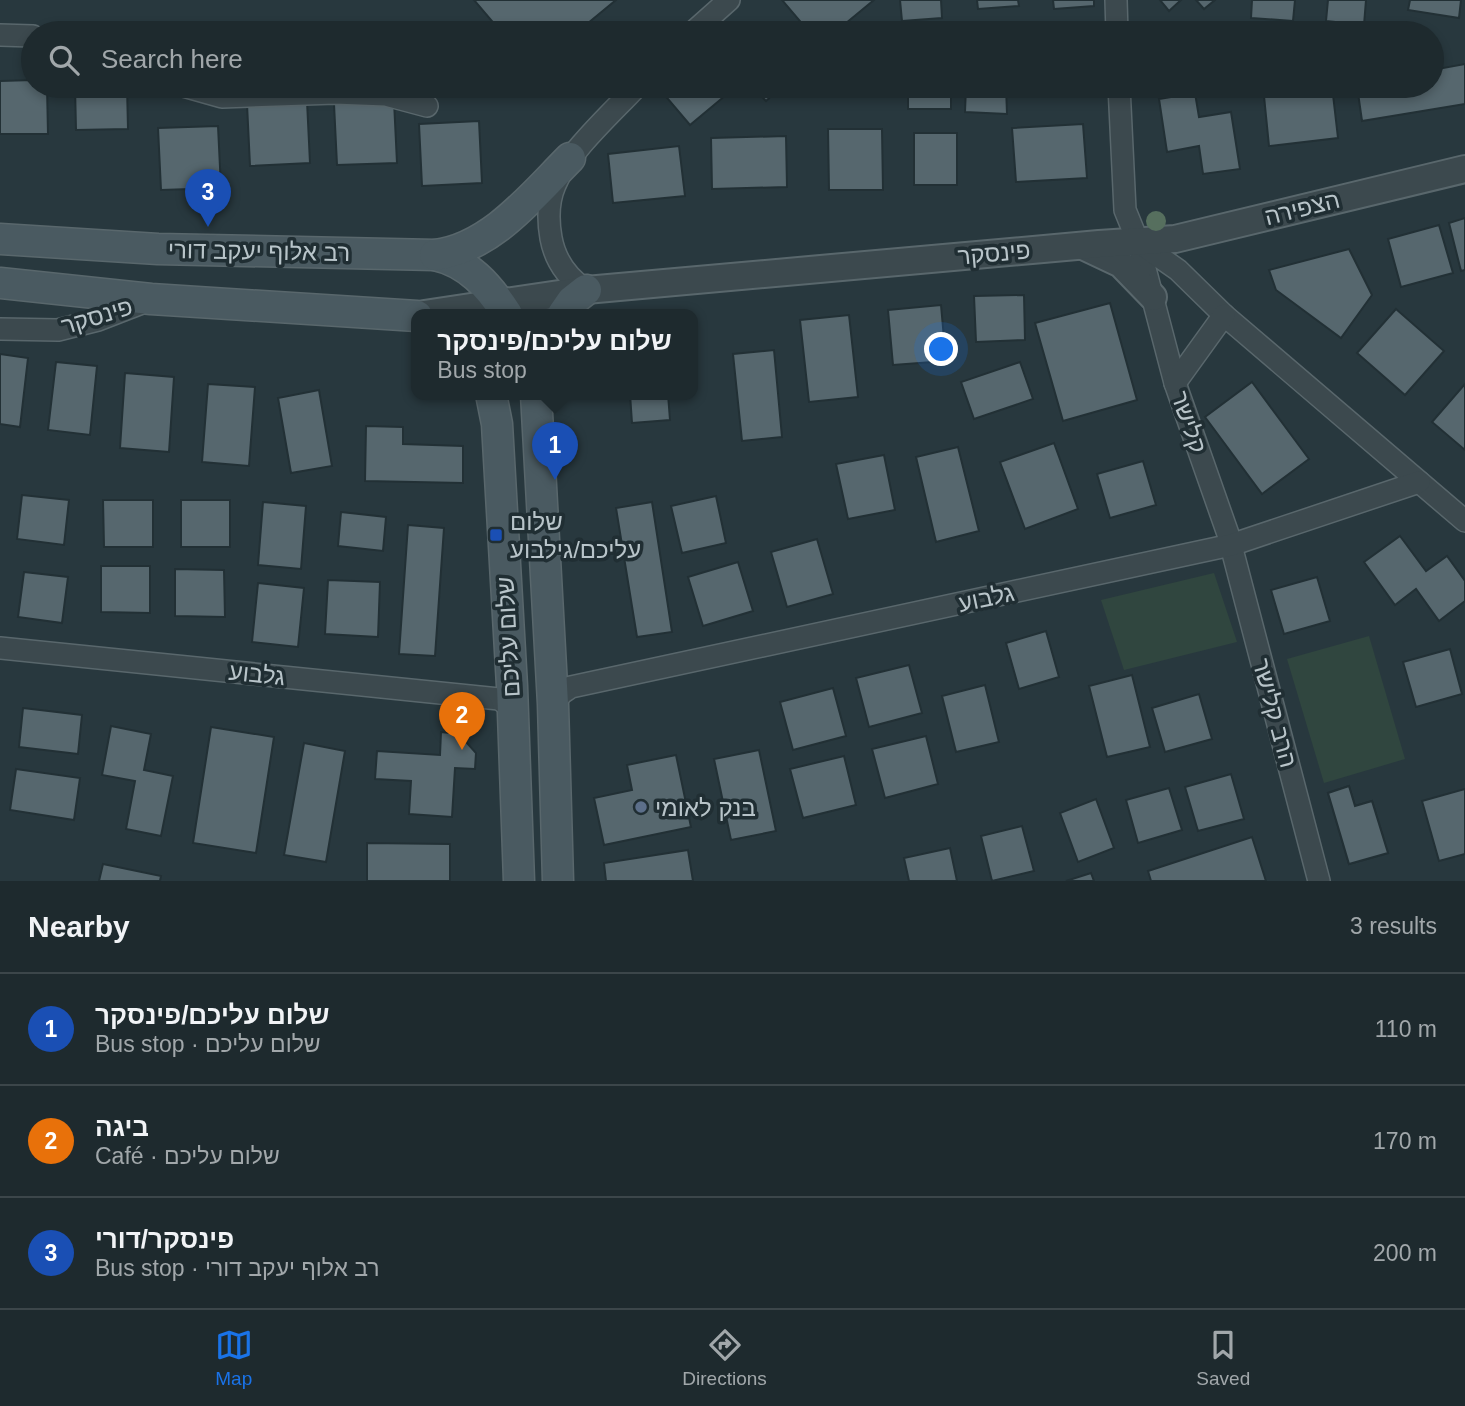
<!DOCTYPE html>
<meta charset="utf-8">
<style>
body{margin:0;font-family:Arial,Heebo,sans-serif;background:#2b363a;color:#f1f3f6}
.you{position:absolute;left:942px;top:350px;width:24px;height:24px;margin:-18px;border:5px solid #fff;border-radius:50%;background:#1a73e8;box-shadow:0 0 0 10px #1a73e833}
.badge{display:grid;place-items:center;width:46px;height:46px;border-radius:50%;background:#1a73e8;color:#fff;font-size:23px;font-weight:700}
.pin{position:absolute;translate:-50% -58px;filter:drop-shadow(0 2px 4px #0008)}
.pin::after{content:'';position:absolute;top:37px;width:24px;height:21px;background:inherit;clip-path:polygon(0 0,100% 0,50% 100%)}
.popup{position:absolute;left:411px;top:309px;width:287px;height:91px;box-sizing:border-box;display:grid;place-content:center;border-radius:14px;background:#1e2a2e;filter:drop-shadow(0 2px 5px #0005);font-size:23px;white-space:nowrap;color:#a1a7aa}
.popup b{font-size:26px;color:#f1f3f6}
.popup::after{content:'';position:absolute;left:50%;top:100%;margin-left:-14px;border:14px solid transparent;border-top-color:#1e2a2e}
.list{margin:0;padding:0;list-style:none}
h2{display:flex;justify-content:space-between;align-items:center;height:91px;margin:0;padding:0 28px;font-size:30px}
h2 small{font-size:23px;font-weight:400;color:#a1a7aa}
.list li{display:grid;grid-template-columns:46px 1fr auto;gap:21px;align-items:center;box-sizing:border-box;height:112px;padding:0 28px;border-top:2px solid #3c464a}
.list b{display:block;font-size:26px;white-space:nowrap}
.list p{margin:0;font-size:23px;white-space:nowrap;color:#a1a7aa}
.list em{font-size:23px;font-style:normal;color:#a1a7aa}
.icon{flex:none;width:38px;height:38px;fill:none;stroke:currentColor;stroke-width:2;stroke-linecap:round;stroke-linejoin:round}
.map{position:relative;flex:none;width:1465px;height:881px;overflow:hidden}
.search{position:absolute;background:#1e2a2e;box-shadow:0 4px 10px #0003;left:21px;right:21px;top:21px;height:77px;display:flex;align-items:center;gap:18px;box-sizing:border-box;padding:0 24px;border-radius:38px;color:#a1a7aa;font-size:26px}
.sheet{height:427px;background:#1e2a2e}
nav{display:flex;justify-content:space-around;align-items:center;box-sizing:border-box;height:98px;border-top:2px solid #3c464a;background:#1e2a2e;font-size:19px;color:#a1a7aa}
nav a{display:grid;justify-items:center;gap:4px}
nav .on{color:#1a73e8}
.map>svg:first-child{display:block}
</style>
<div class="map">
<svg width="1465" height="881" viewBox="0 0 1465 881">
<rect width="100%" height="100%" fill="#28383e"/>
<g fill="#30463f">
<path d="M1214 573 1237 642 1124 670 1101 600Z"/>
<path d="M1369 636 1405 759 1324 783 1287 659Z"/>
</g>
<g fill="#56676e" stroke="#223035" stroke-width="2">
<path d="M474 0H616L576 33H502Z"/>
<path d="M782 0H874L834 33H810Z"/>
<path d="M900 0H941L942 18 902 21Z"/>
<path d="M977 0H1018L1019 6 978 9Z"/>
<path d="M1053 0H1094V6L1054 9Z"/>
<path d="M1160 0H1181L1169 11Z"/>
<path d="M1196 0H1215L1204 9Z"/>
<path d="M1252 0H1295L1293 21 1251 18Z"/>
<path d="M1328 0H1366L1364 25 1326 21Z"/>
<path d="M1410 0H1461L1459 18 1408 10Z"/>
<path d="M1216 29 1217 33H1186Z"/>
<path d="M1465 64V104L1362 121 1357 86H1432V70Z"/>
<path d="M33 80V86H47L48 134H0V81Z"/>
<path d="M75 86H127L128 129 76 130Z"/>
<path d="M670 86H728L732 90 690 125 662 92Z"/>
<path d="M752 86H782L766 101Z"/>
<rect x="908" y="86" width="43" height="23"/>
<path d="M966 86H1006L1007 114 965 112Z"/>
<path d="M1062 86H1103V91L1063 94Z"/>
<path d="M1263 86H1332L1338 138 1269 146Z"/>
<path d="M1195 93 1199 117 1231 112 1240 169 1203 174 1199 146 1167 152 1159 99Z"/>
<path d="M307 101 310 163 250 166 247 104Z"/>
<path d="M394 101 397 163 337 165 334 104Z"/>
<path d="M479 121 482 183 422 186 419 124Z"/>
<path d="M1083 124 1087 178 1016 182 1012 128Z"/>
<path d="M218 126 221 188 161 190 158 128Z"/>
<path d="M828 129H882L883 190H829Z"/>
<rect x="914" y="133" width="43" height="52"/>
<path d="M786 136 787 187 712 189 711 138Z"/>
<path d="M679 146 685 196 613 203 608 154Z"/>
<path d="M1465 218V270L1461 271 1449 223Z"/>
<path d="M1439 225 1453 273 1401 287 1388 239Z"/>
<path d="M1349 249 1372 295 1341 338 1276 290 1269 270Z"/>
<path d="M1024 295 1025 340 976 342 974 296Z"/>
<path d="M1110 303 1137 400 1063 421 1035 323Z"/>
<path d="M941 305 946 361 893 365 888 310Z"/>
<path d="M1396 309 1444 351 1405 395 1357 353Z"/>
<path d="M849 315 858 397 809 402 800 320Z"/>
<path d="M774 350 782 437 742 441 733 354Z"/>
<path d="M0 354 28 358 20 427 0 424Z"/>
<path d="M56 362 97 366 90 435 48 430Z"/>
<path d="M1020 362 1033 399 974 419 961 382Z"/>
<path d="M125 373 174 377 169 452 120 448Z"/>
<path d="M1252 382 1309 459 1262 494 1205 417Z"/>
<path d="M208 384 255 387 249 466 202 462Z"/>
<path d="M1465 384V450L1432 422Z"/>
<path d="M319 390 332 466 291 473 278 398Z"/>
<path d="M630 394H668L670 420 632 423Z"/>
<path d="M366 426 403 427V444L463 446V483L365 481Z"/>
<path d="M1054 443 1078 509 1025 529 1000 462Z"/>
<path d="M958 447 979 531 936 542 916 457Z"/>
<path d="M884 455 895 510 848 519 836 464Z"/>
<path d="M1143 461 1156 505 1110 518 1097 474Z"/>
<path d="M22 495 69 500 64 545 17 539Z"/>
<path d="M716 496 726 543 682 553 671 506Z"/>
<path d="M103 500H153V547H104Z"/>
<rect x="181" y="500" width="49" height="47"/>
<path d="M263 502 306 506 301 569 258 565Z"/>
<path d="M652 502 672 632 637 637 616 508Z"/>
<path d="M341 512 386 517 383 551 338 546Z"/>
<path d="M408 525 444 528 435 656 399 654Z"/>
<path d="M1400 536 1426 571 1447 556 1465 581V601L1439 621 1416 589 1395 605 1364 562Z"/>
<path d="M817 539 833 594 787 607 771 552Z"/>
<path d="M738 562 753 611 703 626 688 577Z"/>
<path d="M101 566H150V613L101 612Z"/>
<path d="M175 569 224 570 225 617 175 616Z"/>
<path d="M24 572 68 577 62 623 18 617Z"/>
<path d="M1317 577 1330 621 1284 634 1271 590Z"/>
<path d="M328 580 380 582 378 637 325 634Z"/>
<path d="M258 583 304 588 298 647 252 642Z"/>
<path d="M1046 631 1059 677 1019 689 1006 643Z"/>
<path d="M1450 649 1462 694 1416 707 1403 662Z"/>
<path d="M909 665 922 713 869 727 856 678Z"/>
<path d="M1132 675 1150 747 1107 757 1089 686Z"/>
<path d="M985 685 999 742 956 752 942 696Z"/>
<path d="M833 688 846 736 793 750 780 702Z"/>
<path d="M1199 694 1212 739 1165 752 1152 708Z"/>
<path d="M23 708 82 715 78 754 19 747Z"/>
<path d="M111 726 151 734 144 770 173 776 161 836 126 829 135 781 102 775Z"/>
<path d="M211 727 274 737 256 853 193 843Z"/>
<path d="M441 732 459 734 476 753 475 769 455 768 452 817 409 814 411 781 375 779 377 751 440 755Z"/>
<path d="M926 736 938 784 885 798 872 749Z"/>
<path d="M304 743 345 751 326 862 284 855Z"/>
<path d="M759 750 776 831 731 840 714 759Z"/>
<path d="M676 755 691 827 604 845 594 798 632 790 627 765Z"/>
<path d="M844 756 856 805 803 818 790 769Z"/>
<path d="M16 769 80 778 74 820 10 810Z"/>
<path d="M1231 774 1244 819 1198 831 1185 787Z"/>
<path d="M1349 786 1355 806 1372 801 1388 853 1349 864 1328 793Z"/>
<path d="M1349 786 1355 806 1372 801 1388 853 1349 864 1328 793Z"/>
<path d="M1169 788 1182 830 1138 843 1126 800Z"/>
<path d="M1465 789V854L1439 861 1422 801Z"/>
<path d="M1096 799 1114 848 1078 862 1060 813Z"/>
<path d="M1022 826 1034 871 992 881 981 836Z"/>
<path d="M1252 837 1266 881H1151L1148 871Z"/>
<path d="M367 843 450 844V881H367Z"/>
<path d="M950 848 957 881H909L904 858Z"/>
<path d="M688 850 693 881H606L604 863Z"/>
<path d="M103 864 161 876 160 881H99Z"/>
<path d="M1091 873 1094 881H1066Z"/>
</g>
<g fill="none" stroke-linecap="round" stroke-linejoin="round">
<g stroke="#59676c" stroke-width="24">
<g id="minor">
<path d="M1116 0 1117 33"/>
<path d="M692 33 729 0"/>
<path d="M0 35 33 36"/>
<path d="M183 86 222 97 335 93 386 95 427 106"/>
<path d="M1119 86 1125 210 1138 242 1175 383 1228 534 1319 881"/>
<path d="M1138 242 1178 270 1224 315 1465 521"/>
<path d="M586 290C568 278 555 260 551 238 548 221 548 201 555 185 568 152 612 113 637 86"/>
<path d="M0 329 58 330 98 320 147 301"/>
<path d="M1175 383 1224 315"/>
<path d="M0 648 499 699 512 708"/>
<path d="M553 704 562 693 571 687 1231 545 1419 482"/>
</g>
</g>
<g stroke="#59676c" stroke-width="30">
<g id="tertiary">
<path d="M1085 247 1121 264 1153 297"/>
<path d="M424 314 586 290 1099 244 1175 239 1465 169"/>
</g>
</g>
<g stroke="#59676c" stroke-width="33">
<g id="secondary">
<path d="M0 239 158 249 435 255C468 262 489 286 507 314"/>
<path d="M435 255C491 248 532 196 570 158"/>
<path d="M0 283 151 299 417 316"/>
<path d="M563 314 572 301 586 290"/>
<path d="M491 394 497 424 512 686 519 881"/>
<path d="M536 394 553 704 558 881"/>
</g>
</g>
<use href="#minor" stroke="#3c494e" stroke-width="21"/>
<use href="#tertiary" stroke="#3c494e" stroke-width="26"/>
<use href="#secondary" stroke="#4a5a61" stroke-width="30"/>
</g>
<circle fill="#566f5e" cx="1156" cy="221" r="10"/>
<rect fill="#1a4fb4" stroke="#202e33" stroke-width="2.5" x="489" y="528" width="14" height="14" rx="3.5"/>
<circle fill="#5c6f8a" stroke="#202e33" stroke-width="2.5" cx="641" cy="807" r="7"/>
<g text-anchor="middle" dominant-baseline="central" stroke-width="7" stroke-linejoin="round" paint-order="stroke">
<g font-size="24" fill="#b8c4c9" stroke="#202e33">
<text transform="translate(1302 208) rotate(-14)">הצפירה</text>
<text transform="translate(259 251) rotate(1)">רב אלוף יעקב דורי</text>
<text transform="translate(994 253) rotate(-5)">פינסקר</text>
<text transform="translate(97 316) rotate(-17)">פינסקר</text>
<text transform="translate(1189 422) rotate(71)">קלישר</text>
<text transform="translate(986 598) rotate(-12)">גלבוע</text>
<text transform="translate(508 637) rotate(-93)">שלום עליכם</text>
<text transform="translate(257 674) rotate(6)">גלבוע</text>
<text transform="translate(1275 713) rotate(75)">הרב קלישר</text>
</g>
<g font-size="24" fill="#b8c4c9" stroke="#202e33" text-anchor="start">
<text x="510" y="521">שלום<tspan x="510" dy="28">עליכם/גילבוע</tspan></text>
<text x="655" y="807">בנק לאומי</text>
</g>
</g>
</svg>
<div class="you"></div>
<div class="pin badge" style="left:555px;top:480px;background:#1a4fb4">1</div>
<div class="popup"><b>שלום עליכם/פינסקר</b>Bus stop</div>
<div class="pin badge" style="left:462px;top:750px;background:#e8710a">2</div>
<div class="pin badge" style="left:208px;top:227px;background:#1a4fb4">3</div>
<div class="search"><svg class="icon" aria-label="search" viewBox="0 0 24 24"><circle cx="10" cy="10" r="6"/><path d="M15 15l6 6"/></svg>Search here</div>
</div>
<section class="sheet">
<h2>Nearby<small>3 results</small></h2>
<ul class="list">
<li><span class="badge" style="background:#1a4fb4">1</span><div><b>שלום עליכם/פינסקר</b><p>Bus stop · שלום עליכם</p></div><em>110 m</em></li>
<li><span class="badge" style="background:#e8710a">2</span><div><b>ביגה</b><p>Café · שלום עליכם</p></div><em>170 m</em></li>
<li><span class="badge" style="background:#1a4fb4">3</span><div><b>פינסקר/דורי</b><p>Bus stop · רב אלוף יעקב דורי</p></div><em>200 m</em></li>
</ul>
</section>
<nav>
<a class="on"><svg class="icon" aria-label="map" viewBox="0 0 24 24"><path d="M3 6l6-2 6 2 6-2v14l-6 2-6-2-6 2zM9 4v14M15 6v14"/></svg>Map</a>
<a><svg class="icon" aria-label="directions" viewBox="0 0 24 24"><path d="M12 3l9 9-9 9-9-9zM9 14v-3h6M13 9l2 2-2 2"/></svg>Directions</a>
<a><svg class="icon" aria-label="saved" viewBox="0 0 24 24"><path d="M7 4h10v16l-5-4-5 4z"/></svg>Saved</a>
</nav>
